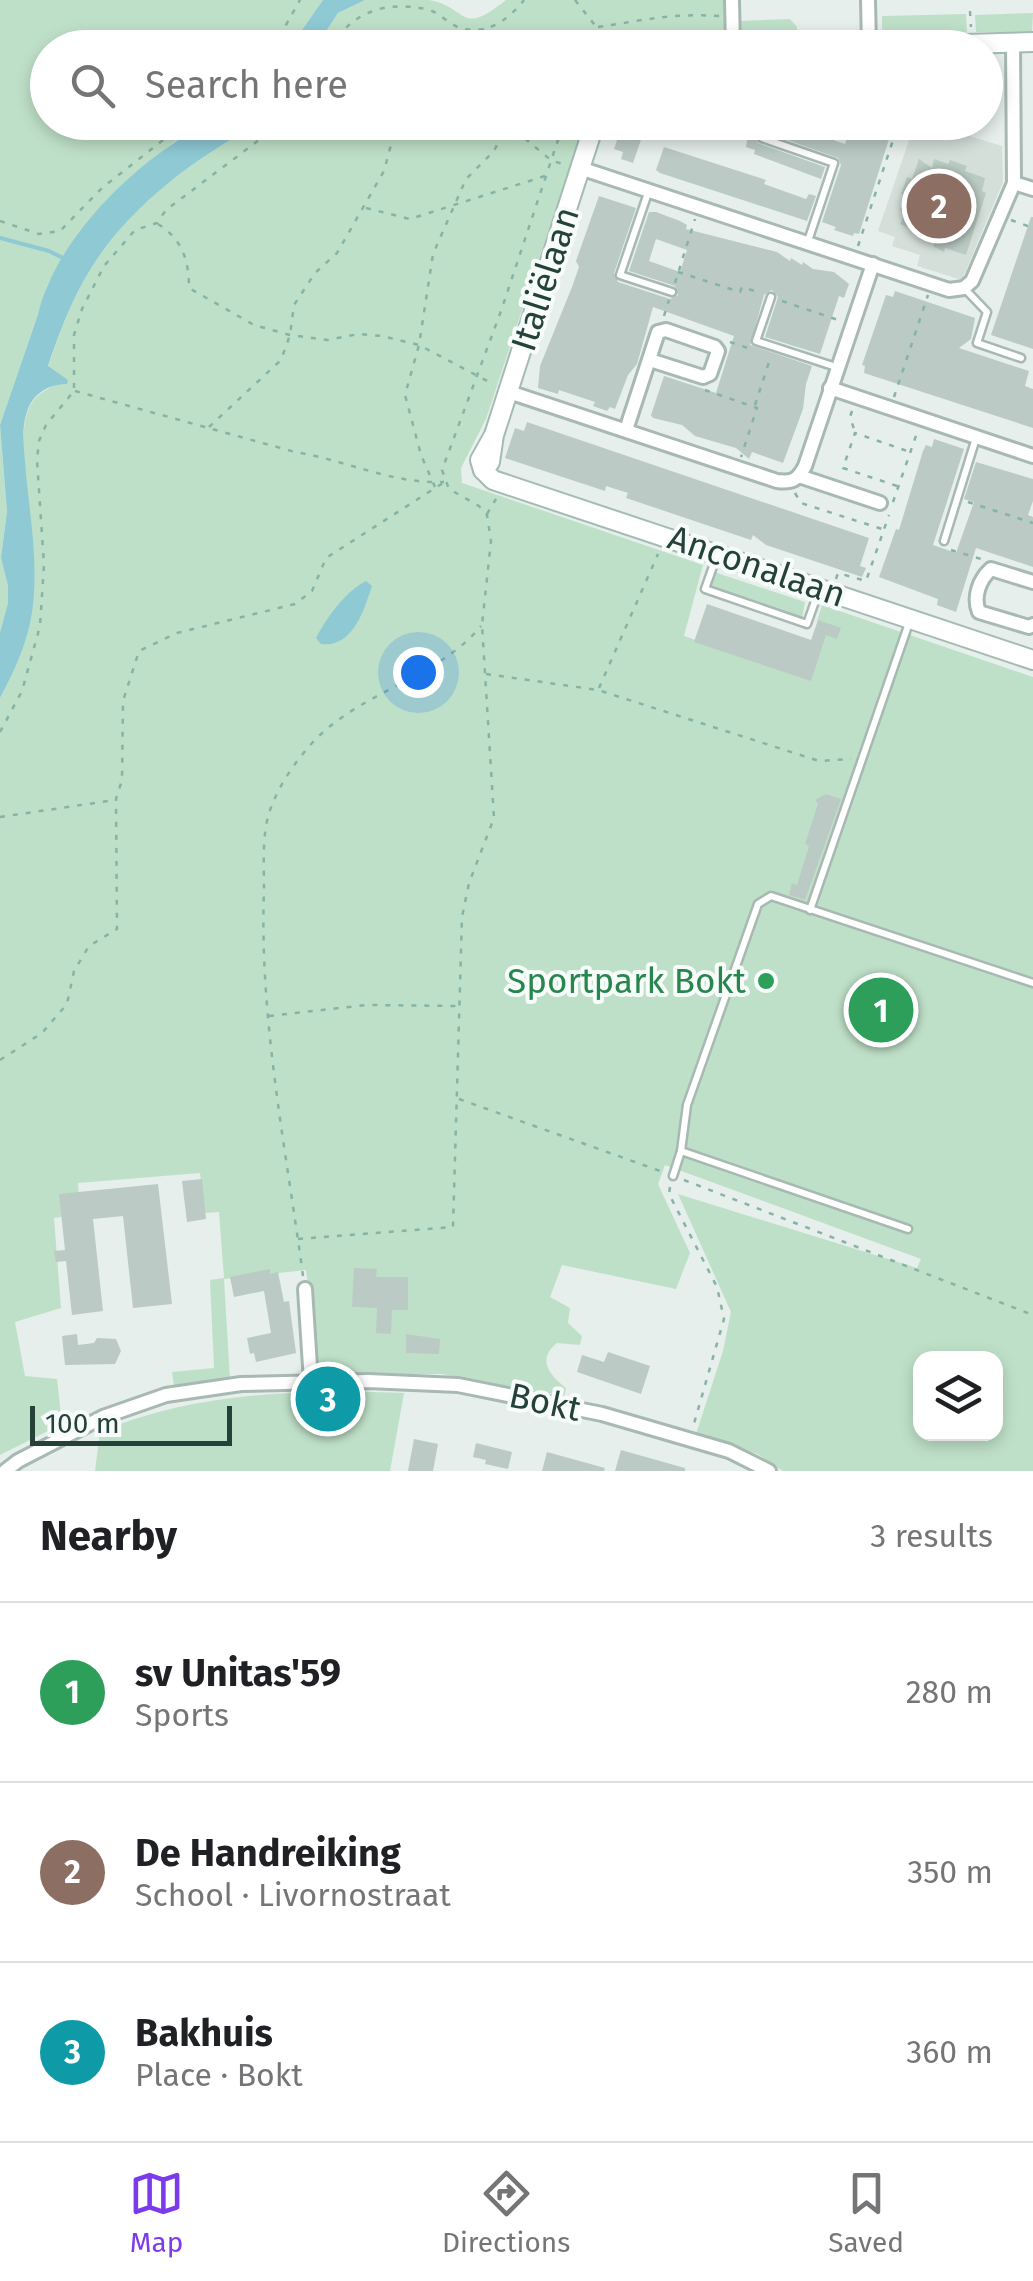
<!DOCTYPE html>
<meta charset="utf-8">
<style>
body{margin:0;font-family:"Fira Sans",sans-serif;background:#f6f6f6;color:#202124}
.controls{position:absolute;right:30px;bottom:30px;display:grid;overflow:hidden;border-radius:20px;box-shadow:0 5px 15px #0003}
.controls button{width:90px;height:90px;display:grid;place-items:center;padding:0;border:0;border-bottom:2px solid #e0e0e0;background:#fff;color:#202124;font:50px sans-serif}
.scale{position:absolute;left:30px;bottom:25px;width:202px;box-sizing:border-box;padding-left:10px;border:5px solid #24423a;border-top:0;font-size:28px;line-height:35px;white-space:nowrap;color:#24423a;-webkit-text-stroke:8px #f7fbf9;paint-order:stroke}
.you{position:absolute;left:418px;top:672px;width:35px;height:35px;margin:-25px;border:8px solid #fff;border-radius:50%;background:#1a73e8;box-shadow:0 0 0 15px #1a73e833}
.badge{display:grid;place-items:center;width:65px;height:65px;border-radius:50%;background:#7c3aed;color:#fff;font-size:32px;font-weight:700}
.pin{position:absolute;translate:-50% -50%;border:5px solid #fff;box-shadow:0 2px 10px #0006}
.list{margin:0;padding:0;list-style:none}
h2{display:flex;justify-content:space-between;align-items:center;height:130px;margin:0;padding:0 40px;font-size:42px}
h2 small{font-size:32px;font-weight:400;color:#757577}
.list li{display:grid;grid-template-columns:65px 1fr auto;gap:30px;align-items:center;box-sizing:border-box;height:180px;padding:0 40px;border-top:2px solid #e0e0e0}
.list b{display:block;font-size:38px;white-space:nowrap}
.list p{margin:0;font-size:32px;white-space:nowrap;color:#757577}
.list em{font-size:32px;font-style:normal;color:#757577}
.icon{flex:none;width:55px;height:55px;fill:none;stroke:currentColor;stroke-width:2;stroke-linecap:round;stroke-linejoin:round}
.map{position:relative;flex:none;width:1033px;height:1471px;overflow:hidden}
.search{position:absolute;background:#fff;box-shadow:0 5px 15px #0003;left:30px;right:30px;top:30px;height:110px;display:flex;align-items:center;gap:25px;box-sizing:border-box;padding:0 35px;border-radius:55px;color:#757577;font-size:38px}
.sheet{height:670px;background:#fff}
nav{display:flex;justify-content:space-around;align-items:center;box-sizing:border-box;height:140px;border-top:2px solid #e0e0e0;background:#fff;font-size:28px;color:#757577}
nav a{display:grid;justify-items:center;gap:5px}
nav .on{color:#7c3aed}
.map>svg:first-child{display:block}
</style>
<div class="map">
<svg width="1033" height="1471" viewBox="0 0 1033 1471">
<rect width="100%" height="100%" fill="#e6efeb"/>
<path fill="#d4dfda" d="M915 123H927L1002 146 1003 182 962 280 917 266 920 255 892 246 895 237 878 231Z"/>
<g fill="#bfe0c8" fill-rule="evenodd">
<path d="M0 0H323L290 47 48 48V122L209 123 174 142 132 176 77 236 48 284 0 425 7 511 1 558 8 586V603L0 632Z"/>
<path d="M365 0C385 0 409 0 429 0 469 7 459 38 506 0H728L729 33 726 38 623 43 614 48H316L338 13Z"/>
<path d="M1033 13 1032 32H976L975 15Z"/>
<path d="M966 14 967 34H889L882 30V16Z"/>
<path d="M790 19 797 27V37L739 39 737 21Z"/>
<path d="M254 123H584L486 419 461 468 462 483 703 565 684 636 809 678 827 624 817 621 822 605 1033 677V1471H783L757 1454 696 1434 723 1351 731 1312 678 1194 917 1268 921 1259 665 1165 658 1184 690 1253 676 1289 562 1265 550 1297 570 1308 568 1323 582 1336 580 1345 557 1343C536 1360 550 1375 566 1388L564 1398 442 1374 320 1375 306 1270 224 1279 230 1379 174 1385 172 1372 214 1368 210 1280 224 1278 219 1212 205 1213 200 1173 78 1183 80 1214 54 1218 61 1308 15 1322 25 1376 57 1379 62 1424 0 1455V698C22 656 36 612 34 564 32 525 14 441 29 408 36 391 50 391 62 378L48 367C76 283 101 238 171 181 197 159 228 143 254 123ZM920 1358H996V1434H920Z"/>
<path d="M714 572 805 602 802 619 709 587Z"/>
<path d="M404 1393 390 1471H95L100 1432C195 1392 302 1389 404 1393Z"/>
</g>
<g fill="#8ec9d4">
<path d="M323 0H365L338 13 316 47H290Z"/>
<path d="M209 122 254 123C228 143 197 159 171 181 102 237 76 283 48 366L68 380 67 384C49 384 32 394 27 412 20 431 25 454 26 474 30 516 38 561 33 604 30 637 15 670 0 698V632L8 603V586L1 558 7 511 0 425 38 314C57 236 139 158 209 122Z"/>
<path d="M366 581 372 586C364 610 353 648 321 644L316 638C327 617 345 592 366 581Z"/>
</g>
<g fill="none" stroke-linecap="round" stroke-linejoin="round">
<path stroke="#8ec9d4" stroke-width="4" d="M0 238 49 251 67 260"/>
</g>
<g fill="#bbcac4" fill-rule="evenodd">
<path d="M623 122H668L663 138 644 131 633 163 621 159 623 152 614 149Z"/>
<path d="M750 122H802L800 129 845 144 852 124 890 136 859 234 854 233 853 236 834 230 836 227 822 222 841 165 838 158 762 131 755 137 758 143 825 167 821 179 754 154 755 150 746 147Z"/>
<path d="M664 147 766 180 764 184 806 199 809 194 816 196 807 221 660 173 656 170Z"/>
<path d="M919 159 932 168 934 159 948 164 950 160 967 166 965 171 985 178 982 191 986 193 966 255 945 248 944 252 933 246 936 241 900 224 906 213 900 210 906 195 901 194 907 177 912 179Z"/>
<path d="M599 196 636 208 614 273 618 282 670 299 678 295 675 286 629 271 649 212H656L680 221 687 225 686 229 777 252 790 261 791 258 802 265 803 262 813 269 834 272 849 284 844 298 839 296 820 354 765 337 778 297 772 290 764 295 750 345 812 366 806 384 803 409 783 463 752 452 749 459 736 448 695 436 682 425 653 418 651 415 664 376 716 393 734 336 653 307 637 364 628 375 615 409 610 407 607 411 593 406 595 402 559 390 558 394 538 388 540 366 572 287 579 267 576 261ZM656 239 687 250 680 272 649 261Z"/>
<path d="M1031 217H1033V349L991 335Z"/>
<path d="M895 291 975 318 971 339 959 348 1029 371 1025 386 1033 389V428L864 373 865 366 862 365 886 295 893 297Z"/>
<path d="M527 422 869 538 860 566 866 568 862 577 766 545 753 535 751 540 626 498 628 493 606 486 605 491 505 458 515 428 524 431Z"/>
<path d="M934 439 964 449 933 545 956 553 974 502 964 499 976 462 1033 479V501L1028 515 1033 517V567L976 548 956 612 937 605 938 599 879 577 896 529 899 530 923 451 926 445 932 447Z"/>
<path d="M707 604 811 640 818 620 841 628 837 639 826 635 811 681 694 642Z"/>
<path d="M826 794 841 799 805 900 789 895 792 883 797 885 809 846 805 844 818 804 815 800Z"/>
<path d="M202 1179 206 1219 187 1222 182 1181Z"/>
<path d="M158 1184 172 1304 133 1308 123 1216 93 1219 103 1311 72 1315 66 1261 56 1262 54 1251 65 1250 59 1194Z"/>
<path d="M354 1268 377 1269 376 1277H408V1310H392L391 1334 376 1333 377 1308 352 1307Z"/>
<path d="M270 1269V1274L278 1272 284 1302 289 1301 296 1353 256 1362 254 1353 250 1354 247 1338 271 1333 264 1291 234 1297 230 1277Z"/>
<path d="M77 1334 78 1345 94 1343 97 1338 116 1339 121 1351 115 1364 65 1365 62 1336Z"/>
<path d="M406 1334 440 1339 439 1354 406 1353Z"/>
<path d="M608 1352 650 1366 641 1394 577 1372 582 1355 604 1362Z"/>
<path d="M414 1439 438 1444 433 1471H408Z"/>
<path d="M476 1443 512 1452 508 1469 485 1464 486 1460 473 1457Z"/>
<path d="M621 1450 685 1468V1471H615Z"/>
<path d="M547 1452 605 1468 604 1471H542Z"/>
</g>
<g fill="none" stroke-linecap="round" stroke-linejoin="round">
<g stroke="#a8b8b2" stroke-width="11">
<g id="lane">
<path d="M762 138 834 163 808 241"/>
<path d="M649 190 620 275 672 292"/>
<path d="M965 289 987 312 977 343 1021 358"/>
<path d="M771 297 756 341 836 367"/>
<path d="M944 541 976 438"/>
<path d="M716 558 705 589 807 624 818 593"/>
<path d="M810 910 909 623"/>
<path d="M681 1151 908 1229"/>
<path d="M673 1176 681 1151 687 1105 758 904 771 896 1033 983"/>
</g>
</g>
<g stroke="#a8b8b2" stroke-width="18">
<g id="street">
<path d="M732 0 733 48"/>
<path d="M868 0 869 46"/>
<path d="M580 168 949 290 964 288 972 281 1014 183 1013 43"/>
<path d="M1014 183 1033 189"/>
<path d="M830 388 1033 456"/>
<path d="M509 392 777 481C792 483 798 480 805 466L873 264"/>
<path d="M626 430 658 332 666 330 715 347 718 351 710 374 703 377 650 360"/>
<path d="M799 476 880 503"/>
<path d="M1033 582 991 569C979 580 973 597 979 612L1029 627 1033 625"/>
<path d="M305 1289 311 1382"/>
<path d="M5 1471 18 1461 103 1417 166 1395 241 1384 368 1381 458 1385 602 1414 729 1451 769 1471"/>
</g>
</g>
<g stroke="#a4bbb3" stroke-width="22">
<g id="secondary">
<path d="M826 48 1033 42"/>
<path d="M494 435 480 460 483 470 490 462 494 435 595 122"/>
<path d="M483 470 493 480 1033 660"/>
</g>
</g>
<g stroke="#86b3a5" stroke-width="2.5" stroke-dasharray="5 8" stroke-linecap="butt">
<path d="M575 0 613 48"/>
<path d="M970 11 971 27"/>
<path d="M598 27C645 20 671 13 720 16"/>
<path d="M273 48 300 0"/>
<path d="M330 48C353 10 388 0 430 10 442 15 452 27 464 29 490 34 510 18 524 0"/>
<path d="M461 48 484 29"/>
<path d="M589 48 595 24"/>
<path d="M329 122C352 131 369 139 390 122"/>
<path d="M505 122 552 161 564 164"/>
<path d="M366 208 410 219 545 176"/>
<path d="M1011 220 1033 228"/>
<path d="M0 221 39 234 60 231 102 188 186 122"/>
<path d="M158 224C182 239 189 260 189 288L254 325 290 335 327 340 359 334 382 336 419 345 493 384"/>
<path d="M858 246 899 122"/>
<path d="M678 272 740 292 742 287 761 293"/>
<path d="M675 283 695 219"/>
<path d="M782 301 841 321"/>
<path d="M664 316 669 300"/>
<path d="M730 342 751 349"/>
<path d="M705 390 757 408 741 457"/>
<path d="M75 391 295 452C346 460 391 484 444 482"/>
<path d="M894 397 928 295"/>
<path d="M755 405 771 356"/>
<path d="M852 411 850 417 855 432"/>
<path d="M209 427 281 360 290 335 294 305 315 273 337 253 384 171 397 122"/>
<path d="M897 486 843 468 855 433 910 452"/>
<path d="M435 487 421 455 405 395 419 345 433 254 466 179 494 151 508 122"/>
<path d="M795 493 801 503 882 529"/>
<path d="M893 502 918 430"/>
<path d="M968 502 1033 523"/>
<path d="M487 514 496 499"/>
<path d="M951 550 981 559"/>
<path d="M836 579 838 573 866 581 889 515"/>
<path d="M486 674 598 690 819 761 851 759"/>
<path d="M599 688 658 554"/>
<path d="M0 732 22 691 40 626 44 565 37 460 39 441 46 425 74 391V335L82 309 104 266 135 230 157 223 166 210 283 122"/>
<path d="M0 817 115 800"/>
<path d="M269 1016 366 1005 460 1006"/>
<path d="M0 1060 42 1033 67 1004 74 971 89 946 117 929 116 799 122 780 123 701 139 651 177 633 295 604 312 591 326 558 443 483"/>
<path d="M459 1099 663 1172"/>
<path d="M684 1180 1033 1315"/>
<path d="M670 1187 669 1194 717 1287 724 1319 693 1427"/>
<path d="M298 1239 453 1227 462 917 469 883 494 818 482 625 491 541 487 515 479 506 449 489 442 470 501 311 564 122"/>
<path d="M303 1276C286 1148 259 1019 264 889 264 865 262 836 269 813 278 786 295 762 313 742 361 691 437 679 481 626"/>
</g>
<use href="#lane" stroke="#fff" stroke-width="6"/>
<use href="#street" stroke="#fff" stroke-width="12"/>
<use href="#secondary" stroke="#fff" stroke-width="18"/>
</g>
<circle fill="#2e9e5b" stroke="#f7fbf9" stroke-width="4" cx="766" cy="981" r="10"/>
<g text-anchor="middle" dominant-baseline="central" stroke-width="8" stroke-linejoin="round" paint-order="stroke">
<g font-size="35" fill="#24423a" stroke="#f7fbf9">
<text transform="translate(545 279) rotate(-72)">Italiëlaan</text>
<text transform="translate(757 566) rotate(19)">Anconalaan</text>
<text transform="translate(545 1402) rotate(12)">Bokt</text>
</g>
<g font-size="35" fill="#27864d" stroke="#f7fbf9" text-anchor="end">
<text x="746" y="981">Sportpark Bokt</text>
</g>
</g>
</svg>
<div class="controls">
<button><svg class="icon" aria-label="layers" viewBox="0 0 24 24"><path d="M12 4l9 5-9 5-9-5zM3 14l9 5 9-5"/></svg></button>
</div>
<div class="scale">100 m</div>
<div class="you"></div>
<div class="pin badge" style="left:881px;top:1010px;background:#2e9e5b">1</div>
<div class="pin badge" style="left:939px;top:206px;background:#8d6e63">2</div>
<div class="pin badge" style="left:328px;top:1399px;background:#0f9aa8">3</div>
<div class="search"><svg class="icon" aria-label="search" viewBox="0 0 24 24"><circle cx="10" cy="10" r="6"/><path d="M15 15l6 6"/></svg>Search here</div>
</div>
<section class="sheet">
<h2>Nearby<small>3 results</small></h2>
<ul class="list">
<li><span class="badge" style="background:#2e9e5b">1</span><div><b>sv Unitas'59</b><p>Sports</p></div><em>280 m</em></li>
<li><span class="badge" style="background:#8d6e63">2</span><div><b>De Handreiking</b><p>School · Livornostraat</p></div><em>350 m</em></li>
<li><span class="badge" style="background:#0f9aa8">3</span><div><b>Bakhuis</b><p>Place · Bokt</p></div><em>360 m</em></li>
</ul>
</section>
<nav>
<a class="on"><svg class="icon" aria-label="map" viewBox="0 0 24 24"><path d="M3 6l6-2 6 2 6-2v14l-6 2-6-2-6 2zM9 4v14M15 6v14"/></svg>Map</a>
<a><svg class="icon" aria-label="directions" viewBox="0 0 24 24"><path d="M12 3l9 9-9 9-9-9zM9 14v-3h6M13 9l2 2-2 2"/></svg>Directions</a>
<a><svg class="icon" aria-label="saved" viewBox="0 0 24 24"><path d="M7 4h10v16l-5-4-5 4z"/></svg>Saved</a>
</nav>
